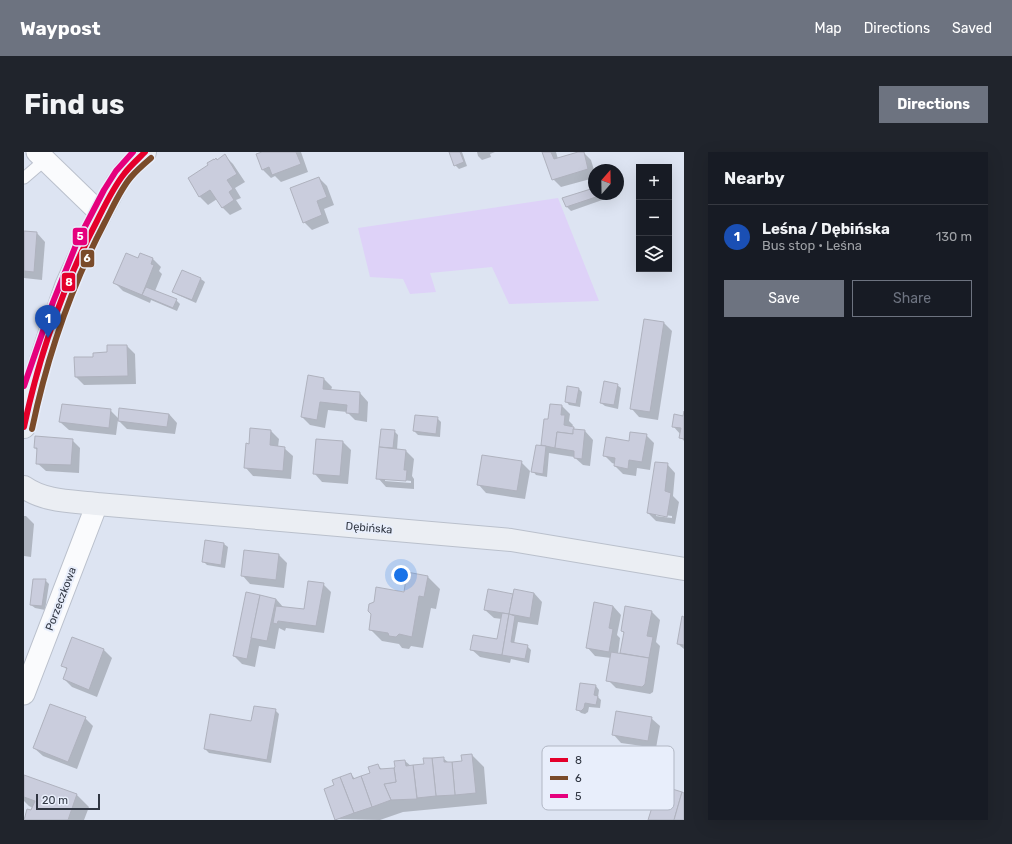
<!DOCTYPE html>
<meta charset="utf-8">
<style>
body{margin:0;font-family:Rubik,sans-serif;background:#20242c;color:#f1f3f6}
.controls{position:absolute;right:12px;top:12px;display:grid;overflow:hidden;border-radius:0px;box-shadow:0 4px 16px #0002}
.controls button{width:36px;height:36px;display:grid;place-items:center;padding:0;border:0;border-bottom:1px solid #363941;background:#171b24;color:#f1f3f6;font:20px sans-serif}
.compass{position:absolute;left:564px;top:12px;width:36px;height:36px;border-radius:50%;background:#171b24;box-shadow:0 4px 16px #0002;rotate:20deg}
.scale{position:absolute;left:12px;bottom:10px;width:64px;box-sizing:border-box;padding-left:4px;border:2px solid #303642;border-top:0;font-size:11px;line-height:14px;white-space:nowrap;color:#303642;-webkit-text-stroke:3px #e8eefb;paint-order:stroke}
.you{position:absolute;left:377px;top:423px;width:14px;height:14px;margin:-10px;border:3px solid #fff;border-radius:50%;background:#1a73e8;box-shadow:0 0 0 6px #1a73e833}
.badge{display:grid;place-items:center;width:26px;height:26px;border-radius:50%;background:#6d7380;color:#fff;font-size:13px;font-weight:700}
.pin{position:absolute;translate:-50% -33px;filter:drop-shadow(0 1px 2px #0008)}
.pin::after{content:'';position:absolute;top:21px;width:14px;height:12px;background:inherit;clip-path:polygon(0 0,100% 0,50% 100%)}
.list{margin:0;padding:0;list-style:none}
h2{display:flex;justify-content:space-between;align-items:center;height:52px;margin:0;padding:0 16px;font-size:17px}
h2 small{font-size:13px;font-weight:400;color:#9ea1a6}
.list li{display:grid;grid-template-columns:26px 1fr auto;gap:12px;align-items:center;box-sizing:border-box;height:64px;padding:0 16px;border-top:1px solid #363941}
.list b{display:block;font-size:15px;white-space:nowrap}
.list p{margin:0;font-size:13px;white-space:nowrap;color:#9ea1a6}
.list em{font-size:13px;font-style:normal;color:#9ea1a6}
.actions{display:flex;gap:8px;padding:12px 16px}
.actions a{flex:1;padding:9px 0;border:1px solid #6d7380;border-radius:0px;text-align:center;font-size:14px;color:#6d7380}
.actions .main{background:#6d7380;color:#fff}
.icon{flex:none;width:22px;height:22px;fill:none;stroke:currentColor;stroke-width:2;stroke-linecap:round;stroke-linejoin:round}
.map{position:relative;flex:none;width:660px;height:668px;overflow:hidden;border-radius:0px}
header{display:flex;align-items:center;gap:24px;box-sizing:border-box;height:56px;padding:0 20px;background:#6d7380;color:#fff}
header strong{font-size:19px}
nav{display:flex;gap:22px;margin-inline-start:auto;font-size:14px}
.intro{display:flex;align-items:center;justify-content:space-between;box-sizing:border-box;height:96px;padding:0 24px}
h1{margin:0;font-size:28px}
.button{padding:10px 18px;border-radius:0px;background:#6d7380;color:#fff;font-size:14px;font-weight:700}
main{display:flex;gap:24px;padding:0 24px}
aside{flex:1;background:#171b24;border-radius:0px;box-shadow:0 4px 16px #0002}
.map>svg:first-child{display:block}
</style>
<header>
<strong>Waypost</strong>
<nav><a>Map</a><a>Directions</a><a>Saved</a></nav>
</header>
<div class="intro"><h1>Find us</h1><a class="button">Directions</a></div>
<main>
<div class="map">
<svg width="660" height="668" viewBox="0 0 660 668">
<rect width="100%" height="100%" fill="#dde4f2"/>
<path fill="#ded2f8" d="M534 46 575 149 485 152 468 115 406 121 412 140 386 142 379 127 346 125 334 76Z"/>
<g fill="#0003" fill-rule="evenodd">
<path d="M240 0H277L284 20 257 30 251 24 247 26 239 18Z"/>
<path d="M426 0H438L443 14 435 17 431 13Z"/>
<path d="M453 0H471L466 2 467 5 458 8 454 4Z"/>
<path d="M519 0H532L534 7 559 0 567 8 570 18V26L537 35 529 27Z"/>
<path d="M201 4 209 12 221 30 211 36 217 46 212 48 218 57 206 63 198 55 193 47 184 53 176 45 165 26Z"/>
<path d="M295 26 303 34 310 53 300 57 305 71 288 78 280 70Z"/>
<path d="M570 37V42H579L581 47 547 59 543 55Z"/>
<path d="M0 80 13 81 21 90 18 128 0 126Z"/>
<path d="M129 107 137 115 135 119 138 122 131 139 152 148 156 152 153 159 127 148 126 151 99 139 91 131 114 108Z"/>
<path d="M177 127 181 130 172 151 154 143 150 140Z"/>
<path d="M621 168 640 171 648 179 634 268 615 265 607 256Z"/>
<path d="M103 194 111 202 112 232 60 233 52 225 70 206Z"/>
<path d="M300 227 308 235 307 238 336 241 344 250 343 270 331 268 323 260 304 258 301 276 286 273 278 265Z"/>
<path d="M593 233 597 236 594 257 581 254 577 251Z"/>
<path d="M554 236 558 240 556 255 545 253 542 249Z"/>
<path d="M538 254 546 262 545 269 549 273 548 275 552 278 561 279 569 288 566 314 559 313 550 305 525 301 523 325 512 323 509 319 520 295 518 293 525 268Z"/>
<path d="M86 258 95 267 145 262 153 271 151 282 103 277 94 268 92 283 45 278 36 270Z"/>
<path d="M660 265V289L657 285V283L649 274Z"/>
<path d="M413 266 417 270 416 285 394 283 390 279Z"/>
<path d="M358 278 370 279 374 283 373 298 382 299 390 307 388 324 390 327V337L362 335 354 326ZM361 326 387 329V331L361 329Z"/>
<path d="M247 279 255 287 254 295 260 296 269 304 267 327 229 324 221 315 226 293Z"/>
<path d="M622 283 630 291 626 318 613 316 612 324 599 322 591 314V312L588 311 580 303 606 290Z"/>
<path d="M12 286 48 288 56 296 55 321 22 319 13 311 14 299 11 296Z"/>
<path d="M292 288 319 290 327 298 324 332 298 330 290 321Z"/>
<path d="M497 310 506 319 501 347 462 341 454 332Z"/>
<path d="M643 312 651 321 649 344 655 350 651 372 632 369 624 361ZM632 362 648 364V366L632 364Z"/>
<path d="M0 364H2L10 372 7 405 0 404Z"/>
<path d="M200 392 204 395 201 416 183 413 179 409Z"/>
<path d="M255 403 263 411 260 436 226 432 218 423Z"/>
<path d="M404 425 416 437 412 457 407 456 399 496 387 494 385 497 378 496 375 492 358 489 346 477 351 451 381 441Z"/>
<path d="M21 428 25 432 21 458 11 456 7 453Z"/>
<path d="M299 432 307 440 300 481 262 476 261 479 255 476 251 497 235 494 231 515 218 512 210 504 252 447 260 456 281 459Z"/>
<path d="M510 441 518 450 514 473 494 470 490 492 503 494 507 498 505 511 487 507 486 511 456 505 447 497 474 488 478 467 470 466 461 458 490 443Z"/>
<path d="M589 454 597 463 593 483 596 486 594 502 597 503 601 482 598 479 628 460 636 468 632 490 636 494 629 540 626 542 592 536 584 528 587 506 571 504 563 495Z"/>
<path d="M660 466V497L654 492Z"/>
<path d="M80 498 88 506 73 545 48 535 40 527 43 518 39 513Z"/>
<path d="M572 534 575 538 574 545 577 548 576 556 565 555 564 560 561 562 557 561 553 557Z"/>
<path d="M251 558 255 562 247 611 185 601 181 597Z"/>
<path d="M61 566 69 574 53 617 19 604 10 596Z"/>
<path d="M627 566 636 574 632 596 597 591 589 582Z"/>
<path d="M448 603 460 615 463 652 379 660 356 668 312 667 311 634 327 622 331 627 347 621 353 613 359 618 372 616 381 609 387 614 401 613 419 606 425 611 439 610Z"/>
<path d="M0 624 53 643 65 655 60 668H0L8 660 9 656 5 654 0 649Z"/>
</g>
<g fill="#cacddd" stroke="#afb2be">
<path d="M238 0H272L277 12 248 23 245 15 238 18 232 2Z"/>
<path d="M425 0H436L440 10 430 14Z"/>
<path d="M518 0H527L530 7 554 0H560L564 17 528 28Z"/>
<path d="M201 2 213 22 203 28 209 37 205 40 210 48 198 56 186 38 175 45 164 26 184 13 183 11 190 7V8L192 6 193 8Z"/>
<path d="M295 25 303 45 293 49 298 63 279 71 266 36Z"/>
<path d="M570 36V42H578V43L542 55 538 46Z"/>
<path d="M0 79 13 80 10 120 0 119Z"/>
<path d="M102 101 114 106 116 101 129 106 127 112 130 113 118 143 89 131Z"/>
<path d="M158 118 177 126 168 148 148 140Z"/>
<path d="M122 135 153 147 149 156 118 143Z"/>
<path d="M620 167 640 170 626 260 606 257Z"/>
<path d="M83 193H103L104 224 51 225 50 205H69V201L83 200Z"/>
<path d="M284 223 300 226 299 237 336 240 335 262 322 261 323 253 296 250 293 268 277 265Z"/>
<path d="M580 229 594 232 590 253 576 251Z"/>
<path d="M543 234 555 236 552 252 541 250Z"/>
<path d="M38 252 87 257 85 276 35 270Z"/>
<path d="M526 252 538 253 537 263H541L540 273 550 275 549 282 533 280 531 296 517 293 520 267H524Z"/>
<path d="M95 256 145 262 143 275 94 269Z"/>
<path d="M660 259V287L655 286 657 276 648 275 650 262 659 264Z"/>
<path d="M391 263 414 265 412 282 389 279Z"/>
<path d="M226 276 247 278 246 293 261 295 259 319 220 316 222 291 225 292Z"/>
<path d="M357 277 371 278 369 296 355 295Z"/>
<path d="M549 277 561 278 558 307 550 306V299L531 296 533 280 549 282Z"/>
<path d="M606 280 623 282 618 310 605 308 604 317 590 314 591 306 579 304 582 285 605 289Z"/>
<path d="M11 284 49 287 47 313 12 312 13 296H10Z"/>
<path d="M292 287 319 289 316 324 289 322Z"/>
<path d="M512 293 522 294 519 322 507 320Z"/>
<path d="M355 295 382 298 380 318H383L382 329 352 327Z"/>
<path d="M458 303 498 309 493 339 453 333Z"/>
<path d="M631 310 644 311 641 339 647 341 643 365 623 361Z"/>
<path d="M181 388 200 391 197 413 178 410Z"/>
<path d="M220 398 255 402 252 428 217 424Z"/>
<path d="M383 420 404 424 400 445 395 444 388 485 375 482 372 485 365 484 364 481 345 478 347 462 344 459 345 452 350 450 352 435 380 440Z"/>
<path d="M9 427H22L18 454 6 453Z"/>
<path d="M284 429 300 431 292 474 254 469 253 472 249 471 252 454 280 457Z"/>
<path d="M464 437 489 442 485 462 460 458Z"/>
<path d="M490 437 510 441 506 466 485 462Z"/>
<path d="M222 440 236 443 223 507 209 504Z"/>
<path d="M236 443 252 447 243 489 227 486Z"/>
<path d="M570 450 589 454 585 476 589 477 585 500 562 496Z"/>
<path d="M601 454 628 459 623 484 629 485 625 506 596 501 600 480 597 479Z"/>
<path d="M478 461 485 462 478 503 446 498 449 483 473 487Z"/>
<path d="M485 462 491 464 487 490 504 493 501 507 478 503Z"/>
<path d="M658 464 660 465V493L653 492Z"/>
<path d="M48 485 80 497 65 538 39 527 43 516 37 514Z"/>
<path d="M587 500 625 506 621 532 618 535 582 529Z"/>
<path d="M556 531 572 533 570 543 574 544 572 553 561 551 560 556 557 559 552 558Z"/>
<path d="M26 552 62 565 44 610 9 596Z"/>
<path d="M230 554 252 557 243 608 180 597 186 562 227 569Z"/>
<path d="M592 559 628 565 624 589 588 583Z"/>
<path d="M448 602 452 641 431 643 428 610 438 609 437 603Z"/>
<path d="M420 605V610H428L431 643 412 644 408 606Z"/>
<path d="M399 606H408L412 644 393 646 389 613 400 612Z"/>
<path d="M381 608 382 614 389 613 393 647 367 648 360 632 372 630 370 616 371 615 370 609Z"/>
<path d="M354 612 356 617 370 616 372 630 360 632 367 648 348 655 337 624 346 621 344 615Z"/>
<path d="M327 621 329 627 337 624 348 655 330 661 316 625Z"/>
<path d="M0 623 53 642 44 668H0L3 657 7 658 11 649 0 645Z"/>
<path d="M316 625 330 661 311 668 300 637 310 633 308 628Z"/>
<path d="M635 633 658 640 650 668H624Z"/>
<path d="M658 640 660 641V668H650Z"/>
</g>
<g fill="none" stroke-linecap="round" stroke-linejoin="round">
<g stroke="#bac0cc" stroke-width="13">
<path id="lane" d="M0 26 21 8"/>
</g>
<g stroke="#bac0cc" stroke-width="23">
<g id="street">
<path d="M13 0 76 61"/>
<path d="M0 542 73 352"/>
</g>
</g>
<g stroke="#bac0cc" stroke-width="24">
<g id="secondary">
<path d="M0 275 8 236 24 186 42 134 61 92 93 31 101 20 121 0"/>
<path d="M0 335C21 350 49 349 73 352L487 388 660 417"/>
</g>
</g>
<use href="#lane" stroke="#fafbfd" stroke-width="11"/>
<use href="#street" stroke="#fafbfd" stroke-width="21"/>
<use href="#secondary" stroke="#ebeef3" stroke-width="22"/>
<g stroke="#e8eefb" stroke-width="9">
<path id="bus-1" d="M0 275C15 204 39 134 73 69 81 53 89 36 100 22 106 14 114 7 121 0"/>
</g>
<g stroke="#e8eefb" stroke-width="9">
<path id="bus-2" d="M8 277C23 205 47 135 81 70 89 55 96 38 107 25 113 18 120 12 127 6"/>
</g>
<g stroke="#e8eefb" stroke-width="9">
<path id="bus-3" d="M0 234 29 150 54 88 80 38 92 19 109 0"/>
</g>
<use href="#bus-1" stroke="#e4002b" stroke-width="6"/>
<use href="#bus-2" stroke="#7a4b2a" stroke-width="6"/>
<use href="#bus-3" stroke="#e5007d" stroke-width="6"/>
</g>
<g text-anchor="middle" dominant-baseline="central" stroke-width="4" stroke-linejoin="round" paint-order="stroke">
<g font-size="11" fill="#303642" stroke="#e8eefb">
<text transform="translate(345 376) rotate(5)">Dębińska</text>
<text transform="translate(37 447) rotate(-69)">Porzeczkowa</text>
</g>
</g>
<rect x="518" y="594" width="132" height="64" rx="6" fill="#e8eefb" stroke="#b1b7c4" stroke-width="1"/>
<rect x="526" y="606" width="18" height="4" fill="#e4002b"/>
<rect x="526" y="624" width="18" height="4" fill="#7a4b2a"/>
<rect x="526" y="642" width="18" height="4" fill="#e5007d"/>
<g font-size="11" fill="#303642">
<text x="551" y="612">8</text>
<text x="551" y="630">6</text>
<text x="551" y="648">5</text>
</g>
<g stroke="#e8eefb" stroke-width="1.5">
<rect x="48" y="75" width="16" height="19" rx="4" fill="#e5007d"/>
<rect x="56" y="97" width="15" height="19" rx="4" fill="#7a4b2a"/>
<rect x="37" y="120" width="15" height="20" rx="4" fill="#e4002b"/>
</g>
<g font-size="11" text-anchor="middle" font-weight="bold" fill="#fff">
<text x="56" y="88">5</text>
<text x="63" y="110">6</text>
<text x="45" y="134">8</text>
</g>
</svg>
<div class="controls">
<button>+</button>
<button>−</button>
<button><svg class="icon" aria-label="layers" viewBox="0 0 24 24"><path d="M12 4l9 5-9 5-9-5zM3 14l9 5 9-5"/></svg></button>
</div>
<svg class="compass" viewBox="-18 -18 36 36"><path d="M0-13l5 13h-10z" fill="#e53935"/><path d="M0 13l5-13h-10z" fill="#9ea1a6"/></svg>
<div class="scale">20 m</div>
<div class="you"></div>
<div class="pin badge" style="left:24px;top:186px;background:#1a4fb4">1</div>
</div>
<aside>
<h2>Nearby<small></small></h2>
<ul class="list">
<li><span class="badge" style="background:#1a4fb4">1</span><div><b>Leśna / Dębińska</b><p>Bus stop · Leśna</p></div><em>130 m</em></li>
</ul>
<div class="actions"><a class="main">Save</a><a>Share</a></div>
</aside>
</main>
